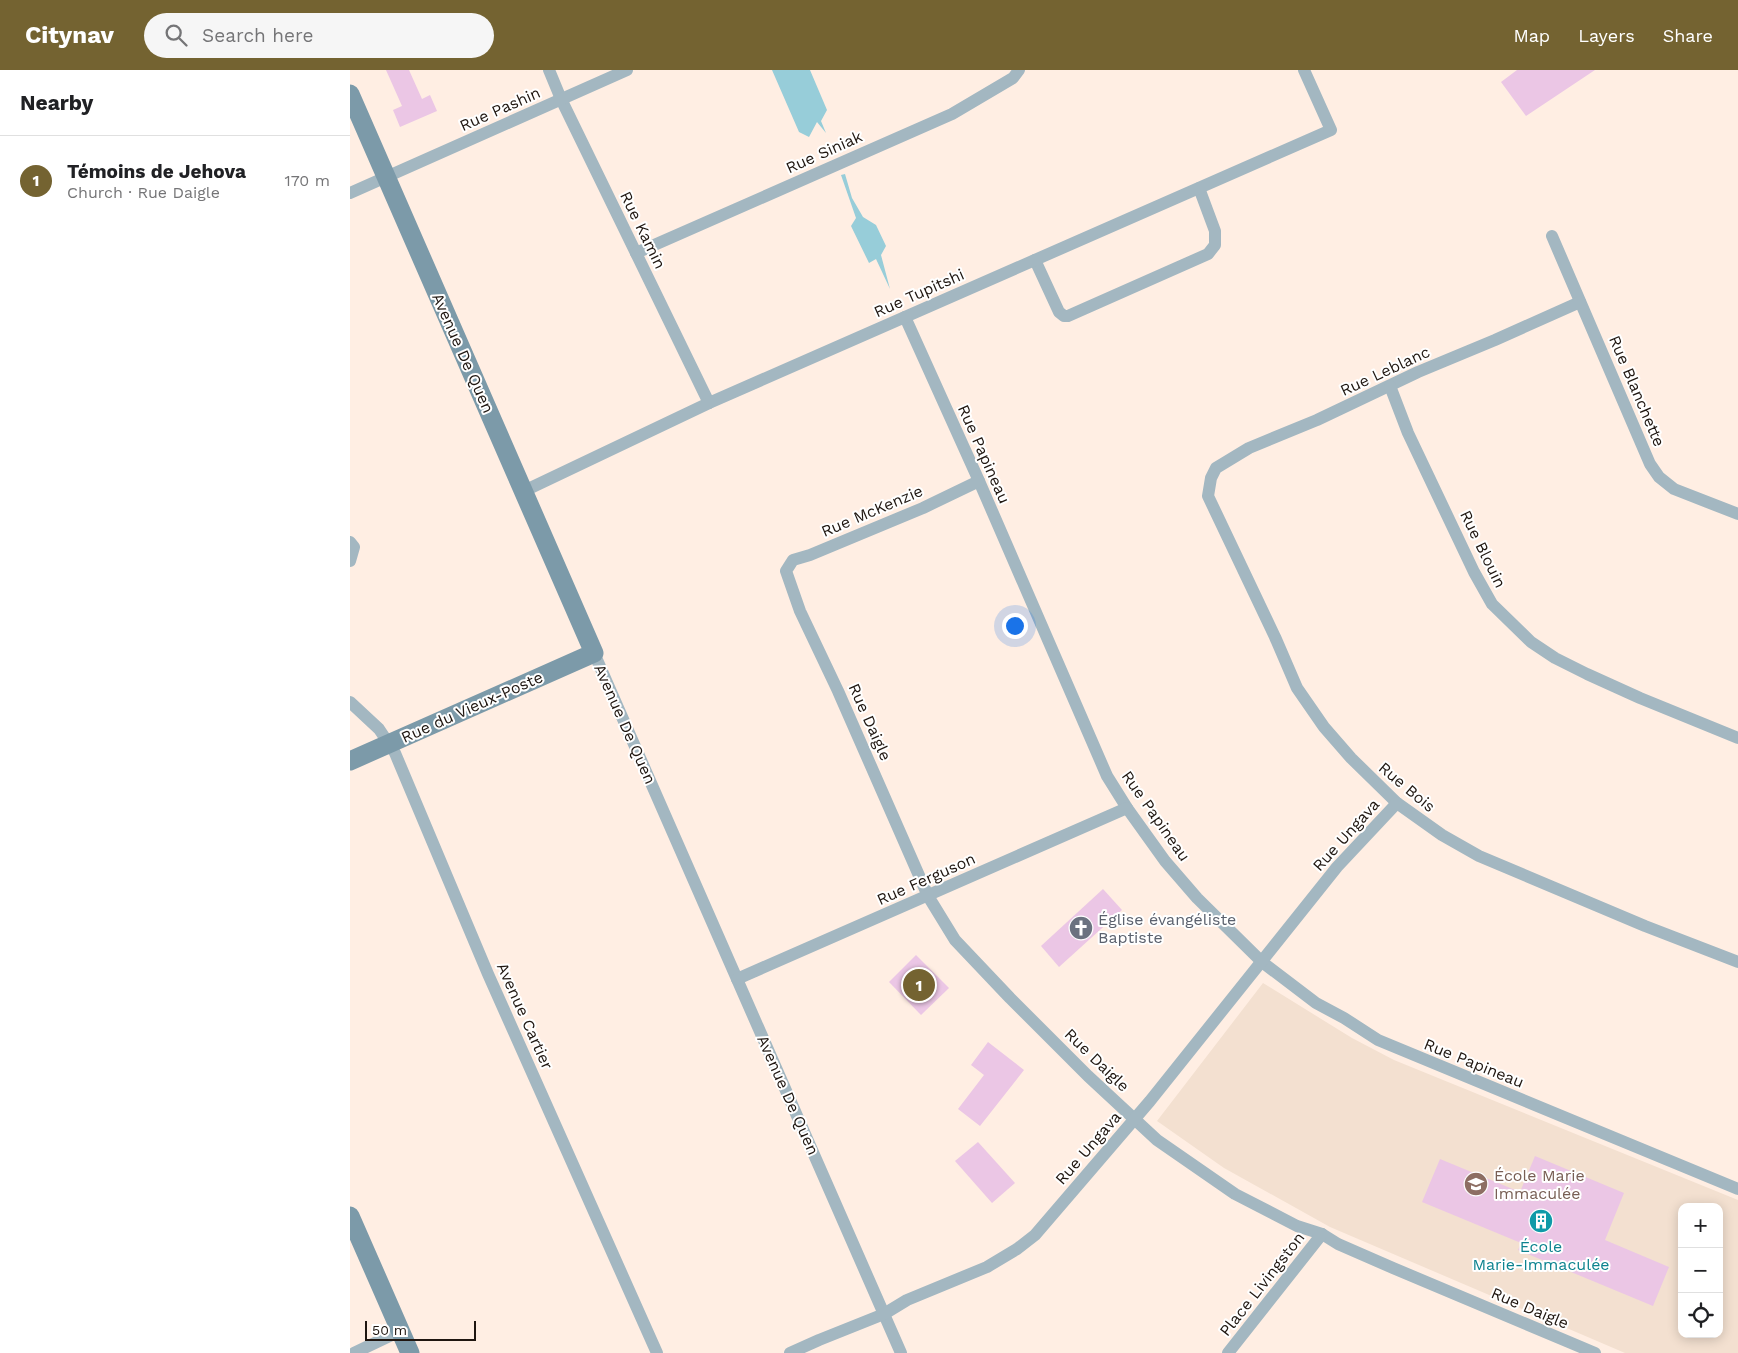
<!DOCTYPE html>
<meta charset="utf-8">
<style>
body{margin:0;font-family:"Work Sans",sans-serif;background:#f6f6f6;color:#202124}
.controls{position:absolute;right:15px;bottom:15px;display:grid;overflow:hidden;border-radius:10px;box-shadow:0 2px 12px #0003}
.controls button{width:45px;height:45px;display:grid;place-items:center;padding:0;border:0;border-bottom:1px solid #e0e0e0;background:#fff;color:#202124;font:25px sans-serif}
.scale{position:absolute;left:15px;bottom:12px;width:111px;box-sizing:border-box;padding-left:5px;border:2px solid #1f1610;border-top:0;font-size:14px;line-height:18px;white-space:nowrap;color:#1f1610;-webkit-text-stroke:4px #fff;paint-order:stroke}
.you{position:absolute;left:664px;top:555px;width:18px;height:18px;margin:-12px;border:4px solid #fff;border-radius:50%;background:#1a73e8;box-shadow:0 0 0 8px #1a73e833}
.badge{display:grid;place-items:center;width:32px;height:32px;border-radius:50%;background:#746331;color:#fff;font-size:16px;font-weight:700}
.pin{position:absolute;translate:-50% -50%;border:2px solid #fff;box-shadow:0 1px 5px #0006}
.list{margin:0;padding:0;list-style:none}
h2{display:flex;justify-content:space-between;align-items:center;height:65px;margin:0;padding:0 20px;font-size:21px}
h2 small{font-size:16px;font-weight:400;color:#757577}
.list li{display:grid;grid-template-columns:32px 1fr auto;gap:15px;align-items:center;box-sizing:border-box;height:90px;padding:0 20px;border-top:1px solid #e0e0e0}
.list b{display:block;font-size:19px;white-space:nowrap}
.list p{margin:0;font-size:16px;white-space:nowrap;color:#757577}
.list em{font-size:16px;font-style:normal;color:#757577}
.icon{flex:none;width:28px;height:28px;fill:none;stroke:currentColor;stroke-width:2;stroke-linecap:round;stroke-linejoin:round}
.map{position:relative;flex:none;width:1388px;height:1283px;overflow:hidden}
header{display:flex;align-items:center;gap:30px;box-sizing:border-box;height:70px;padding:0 25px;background:#746331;color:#fff}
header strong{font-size:24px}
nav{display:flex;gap:28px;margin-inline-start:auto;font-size:18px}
.search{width:350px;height:45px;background:#f6f6f6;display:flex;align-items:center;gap:12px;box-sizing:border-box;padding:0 18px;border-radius:28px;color:#757577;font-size:19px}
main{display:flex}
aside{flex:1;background:#fff}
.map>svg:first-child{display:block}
</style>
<header>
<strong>Citynav</strong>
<div class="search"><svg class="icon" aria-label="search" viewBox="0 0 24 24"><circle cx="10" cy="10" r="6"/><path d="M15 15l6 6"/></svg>Search here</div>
<nav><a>Map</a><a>Layers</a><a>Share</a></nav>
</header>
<main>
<aside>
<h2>Nearby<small></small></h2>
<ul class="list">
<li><span class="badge">1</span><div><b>Témoins de Jehova</b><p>Church · Rue Daigle</p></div><em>170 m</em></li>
</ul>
</aside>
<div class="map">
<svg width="1388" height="1283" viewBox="0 0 1388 1283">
<rect width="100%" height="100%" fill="#ffeee3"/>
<path fill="#f3e0d0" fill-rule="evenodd" d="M913 913 1002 968 1044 990 1388 1130V1283H1275L980 1157 874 1098 807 1051ZM1332 1137H1369V1264H1332Z"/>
<g fill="#97cdd9">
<path d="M422 0H460L477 40 471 51 476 63 467 52 459 67 449 62Z"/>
<path d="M495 104 502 128 513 147 526 155 536 176 531 185 540 219 526 189 519 193 501 156 506 148 491 105Z"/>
</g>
<g fill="#ebc6e5">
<path d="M36 0H59L72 29 80 25 87 41 50 57 43 40 52 36Z"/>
<path d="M1167 0H1245L1176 46 1151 12Z"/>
<path d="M753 819 772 840 709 897 691 876Z"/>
<path d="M566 885 599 918 571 945 539 912Z"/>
<path d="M638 972 674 1000 630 1056 608 1039 634 1005 621 995Z"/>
<path d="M628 1072 665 1113 642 1133 605 1091Z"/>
<path d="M1185 1086 1274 1123 1255 1170 1319 1197 1303 1236 1168 1180 1171 1173 1072 1132 1090 1089 1170 1122Z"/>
</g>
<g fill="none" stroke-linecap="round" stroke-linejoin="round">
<g stroke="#a3b7c1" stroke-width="12">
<path d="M199 0 211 29 359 333"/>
<path d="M0 123 277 0"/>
<path d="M1202 166 1300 394 1309 407 1324 419 1388 444"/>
<path d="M286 183 602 44 663 8 669 0"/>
<path d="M685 190 709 242 714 246H718L858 184 865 175V161L849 118"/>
<path d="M1230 232 1145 270 1068 302 967 350 899 378 866 398 861 408 858 426 925 567 947 618 974 657 1001 688 1047 733 1092 765 1129 786 1295 856 1388 892"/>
<path d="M555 247 629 411 757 706 777 738 815 791 847 828 912 892 966 933 994 948 1028 970 1388 1119"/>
<path d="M1040 316 1058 363 1124 502 1142 534 1181 572 1205 588 1237 604 1290 628 1388 668"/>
<path d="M629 411 573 438 460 485 443 490 436 501 450 541 488 621 578 826 605 870 660 928 738 1006 807 1070 885 1124 947 1156 972 1164 988 1174 1043 1198 1245 1283"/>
<path d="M174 421 359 333 981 60 954 0"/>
<path d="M0 472 4 477 0 491"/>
<path d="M244 583 551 1283"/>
<path d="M0 632 29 659 45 683 138 904 307 1283"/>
<path d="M387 909 777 738"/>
<path d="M4 1283 50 1261"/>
<path d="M440 1283 469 1270 534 1244 557 1230 637 1197 667 1179 685 1165 800 1031 987 797 1047 733"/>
<path d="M878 1283 972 1164"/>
</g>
<g stroke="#7c9aa9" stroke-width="19">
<path d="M0 24 244 583 0 691"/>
<path d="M0 1146 60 1283"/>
</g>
</g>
<defs>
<g id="church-disc" transform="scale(1.25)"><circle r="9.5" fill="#6b7280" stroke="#fff"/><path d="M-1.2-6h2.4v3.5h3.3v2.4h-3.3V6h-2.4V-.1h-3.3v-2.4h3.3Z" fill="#fff"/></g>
<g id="school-disc" transform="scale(1.25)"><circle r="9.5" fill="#8d6e63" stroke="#fff"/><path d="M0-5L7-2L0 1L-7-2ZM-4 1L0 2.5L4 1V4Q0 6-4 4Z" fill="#fff"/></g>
<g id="building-disc" transform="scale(1.25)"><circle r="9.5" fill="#0f9aa8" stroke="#fff"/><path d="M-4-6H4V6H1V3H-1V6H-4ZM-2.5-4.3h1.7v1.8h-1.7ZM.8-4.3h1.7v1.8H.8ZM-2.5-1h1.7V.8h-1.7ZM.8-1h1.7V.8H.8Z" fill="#fff"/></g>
</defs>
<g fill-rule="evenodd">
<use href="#church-disc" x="731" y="858"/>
<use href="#school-disc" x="1126" y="1114"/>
<use href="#building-disc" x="1191" y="1151"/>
</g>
<g text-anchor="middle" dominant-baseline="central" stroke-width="4" stroke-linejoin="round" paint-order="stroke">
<g font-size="16" fill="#1f1610" stroke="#fff">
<text transform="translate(150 39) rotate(-24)">Rue Pashin</text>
<text transform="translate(474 82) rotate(-24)">Rue Siniak</text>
<text transform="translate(293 160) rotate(64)">Rue Kamin</text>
<text transform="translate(569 223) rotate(-24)">Rue Tupitshi</text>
<text transform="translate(113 283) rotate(66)">Avenue De Quen</text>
<text transform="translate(1035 301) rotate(-25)">Rue Leblanc</text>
<text transform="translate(1287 321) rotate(67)">Rue Blanchette</text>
<text transform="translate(634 384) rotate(66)">Rue Papineau</text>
<text transform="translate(522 441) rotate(-23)">Rue McKenzie</text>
<text transform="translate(1133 479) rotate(64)">Rue Blouin</text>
<text transform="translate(122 637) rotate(-24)">Rue du Vieux-Poste</text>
<text transform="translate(520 652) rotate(66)">Rue Daigle</text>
<text transform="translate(275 654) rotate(66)">Avenue De Quen</text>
<text transform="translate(1057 717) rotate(40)">Rue Bois</text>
<text transform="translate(806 746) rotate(55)">Rue Papineau</text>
<text transform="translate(996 765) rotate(-48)">Rue Ungava</text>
<text transform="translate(576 809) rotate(-24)">Rue Ferguson</text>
<text transform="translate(175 946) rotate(66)">Avenue Cartier</text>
<text transform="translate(747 990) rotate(44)">Rue Daigle</text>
<text transform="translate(1124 993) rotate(22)">Rue Papineau</text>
<text transform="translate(438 1025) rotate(66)">Avenue De Quen</text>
<text transform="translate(738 1078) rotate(-49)">Rue Ungava</text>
<text transform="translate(912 1214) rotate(-52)">Place Livingston</text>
<text transform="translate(1180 1238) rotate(23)">Rue Daigle</text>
</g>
<g font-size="16" fill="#5b616d" stroke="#fff" text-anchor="start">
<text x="748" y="849">Église évangéliste<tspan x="748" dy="18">Baptiste</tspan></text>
</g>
<g font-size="16" fill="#785e54" stroke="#fff" text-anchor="start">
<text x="1144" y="1105">École Marie<tspan x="1144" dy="18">Immaculée</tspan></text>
</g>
<g font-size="16" fill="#0d838f" stroke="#fff">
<text x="1191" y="1176">École<tspan x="1191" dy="18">Marie-Immaculée</tspan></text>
</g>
</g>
</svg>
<div class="controls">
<button>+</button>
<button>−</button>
<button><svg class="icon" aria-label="locate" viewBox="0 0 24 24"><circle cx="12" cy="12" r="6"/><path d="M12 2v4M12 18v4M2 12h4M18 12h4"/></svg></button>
</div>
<div class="scale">50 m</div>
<div class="you"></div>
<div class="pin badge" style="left:569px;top:915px">1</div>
</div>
</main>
